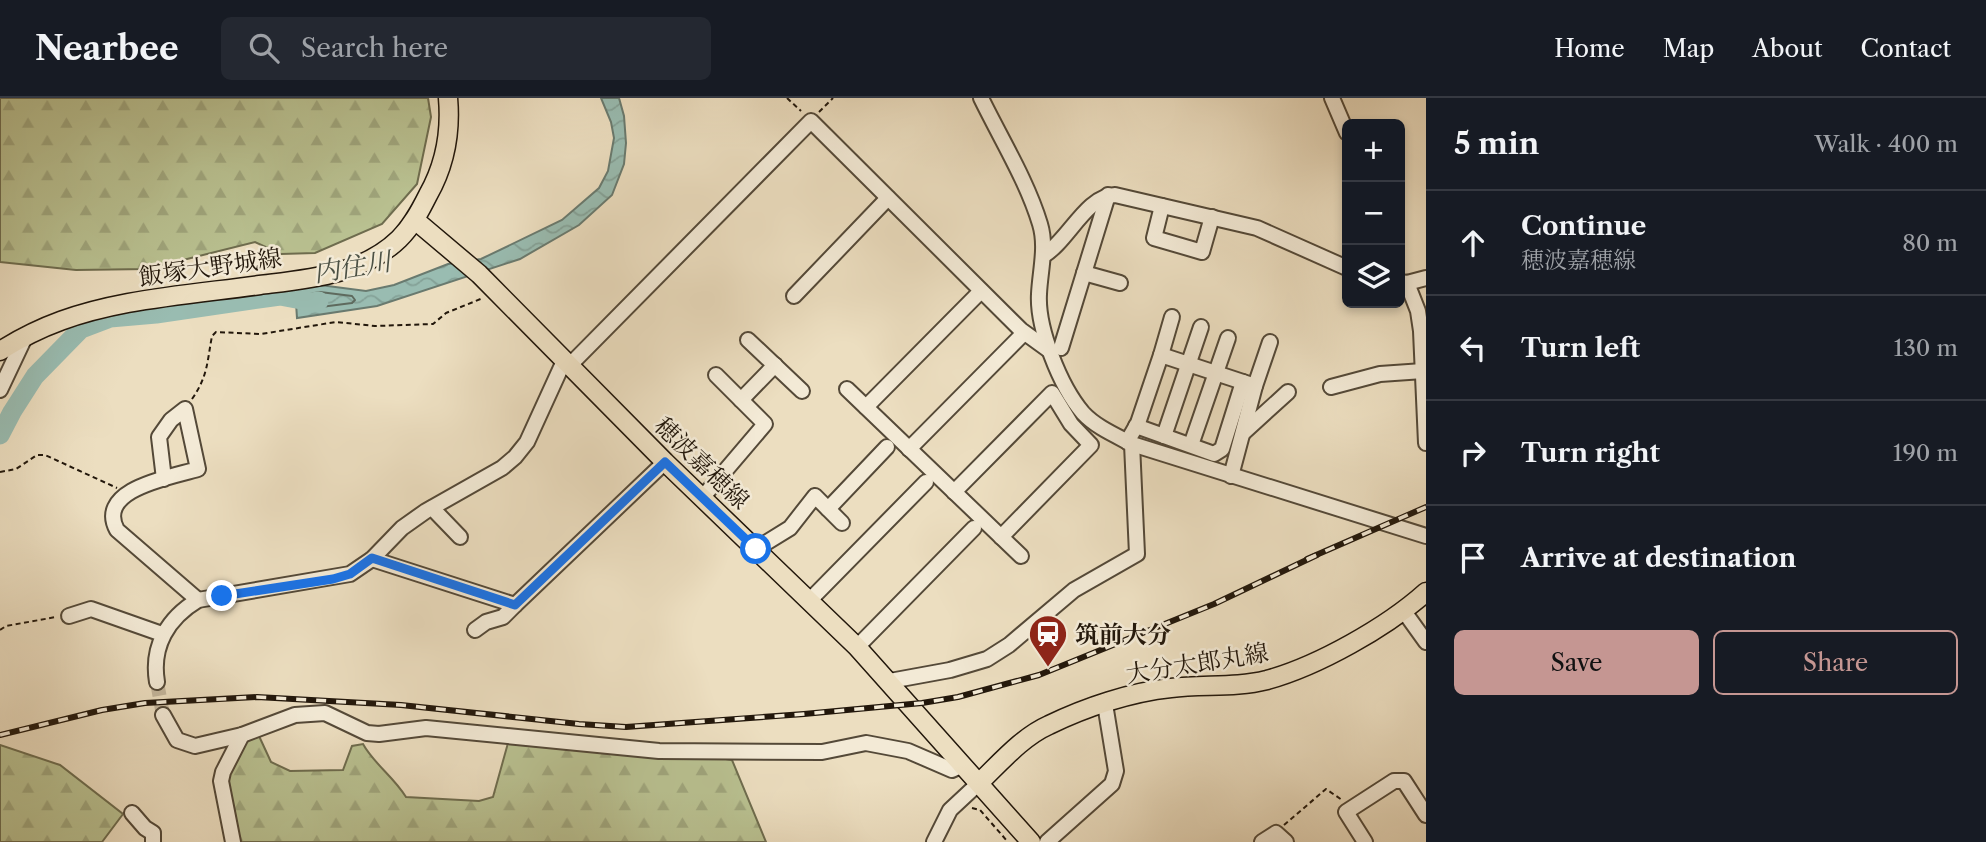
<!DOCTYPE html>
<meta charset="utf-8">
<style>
body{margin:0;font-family:"Libre Caslon Text","Noto Serif JP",serif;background:#242831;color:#f1f3f6}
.controls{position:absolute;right:21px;top:21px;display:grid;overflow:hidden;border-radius:10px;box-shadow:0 4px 10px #0003}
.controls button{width:63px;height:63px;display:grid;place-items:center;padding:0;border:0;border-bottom:2px solid #363941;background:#171b24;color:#f1f3f6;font:35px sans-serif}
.stop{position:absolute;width:21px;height:21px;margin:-16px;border:5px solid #1a73e8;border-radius:50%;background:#fff}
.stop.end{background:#1a73e8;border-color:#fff;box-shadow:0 2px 7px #0008}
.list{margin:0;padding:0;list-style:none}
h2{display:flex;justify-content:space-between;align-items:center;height:91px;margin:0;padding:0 28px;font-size:30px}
h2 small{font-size:23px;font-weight:400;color:#9ea1a6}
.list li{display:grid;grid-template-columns:46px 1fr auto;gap:21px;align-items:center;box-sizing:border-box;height:105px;padding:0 28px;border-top:2px solid #363941}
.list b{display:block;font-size:26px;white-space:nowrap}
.list p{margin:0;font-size:23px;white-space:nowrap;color:#9ea1a6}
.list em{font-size:23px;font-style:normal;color:#9ea1a6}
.actions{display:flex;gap:14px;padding:21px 28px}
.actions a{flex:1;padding:16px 0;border:2px solid #c59692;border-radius:10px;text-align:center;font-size:24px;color:#c59692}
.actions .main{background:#c59692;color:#111}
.icon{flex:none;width:38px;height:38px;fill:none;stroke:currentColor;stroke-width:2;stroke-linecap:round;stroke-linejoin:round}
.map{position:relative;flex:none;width:1426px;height:744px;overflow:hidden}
header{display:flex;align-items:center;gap:42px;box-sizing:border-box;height:98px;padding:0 35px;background:#171b24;border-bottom:2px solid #363941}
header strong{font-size:33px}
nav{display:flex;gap:38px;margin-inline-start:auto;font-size:24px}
.search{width:490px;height:63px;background:#242831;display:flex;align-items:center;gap:18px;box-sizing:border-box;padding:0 24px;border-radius:10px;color:#9ea1a6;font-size:26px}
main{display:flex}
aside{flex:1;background:#171b24}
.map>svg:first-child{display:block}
</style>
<header>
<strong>Nearbee</strong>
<div class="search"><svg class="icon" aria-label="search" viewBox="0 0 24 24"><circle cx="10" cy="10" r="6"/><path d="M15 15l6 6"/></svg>Search here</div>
<nav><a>Home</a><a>Map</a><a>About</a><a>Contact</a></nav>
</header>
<main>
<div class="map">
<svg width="1426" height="744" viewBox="0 0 1426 744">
<defs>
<pattern id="forest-firs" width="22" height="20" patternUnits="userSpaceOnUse" patternTransform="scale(1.75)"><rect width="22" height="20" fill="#b9c191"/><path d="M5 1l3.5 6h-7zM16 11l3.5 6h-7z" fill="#9fa57c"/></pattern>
<pattern id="water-waves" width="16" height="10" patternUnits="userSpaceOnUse" patternTransform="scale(1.75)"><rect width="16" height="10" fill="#99bcb1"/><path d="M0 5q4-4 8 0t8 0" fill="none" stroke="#84a197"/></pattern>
</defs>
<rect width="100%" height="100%" fill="#ecdec0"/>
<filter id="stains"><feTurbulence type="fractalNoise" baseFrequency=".00286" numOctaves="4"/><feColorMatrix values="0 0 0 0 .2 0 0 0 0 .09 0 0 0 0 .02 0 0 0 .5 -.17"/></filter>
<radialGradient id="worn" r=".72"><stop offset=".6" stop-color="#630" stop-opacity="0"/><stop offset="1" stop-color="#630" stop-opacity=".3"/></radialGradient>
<g fill="url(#forest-firs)" stroke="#6e6c4e" stroke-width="2">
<path d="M0 0H428L431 19 417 86 382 126 315 155 281 156 255 144 147 171 76 172 0 164Z"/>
<path d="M259 638 271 664 290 673 343 672 352 648 363 646C374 666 393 678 406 699L479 703 493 699 508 645 655 658H707L732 662 766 744H238L227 678 246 643Z"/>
<path d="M0 647 60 667 123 716 102 744H0Z"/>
</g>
<path fill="url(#water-waves)" stroke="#697a6f" stroke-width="2" d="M601 0H619L624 18 626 45 624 66 612 97 579 127 520 161 377 208 297 220 295 190 320 187 366 193 394 187 448 166 481 161 562 122 599 90 608 73 614 40 611 24Z"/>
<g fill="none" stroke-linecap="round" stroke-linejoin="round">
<path stroke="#5e6a5e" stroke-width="2" d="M320 194 352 198 355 202 352 205 305 211 304 197Z"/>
<path stroke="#99bcb1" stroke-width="19" d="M0 337 12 314 35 278 81 231 110 220 156 216 280 198 312 204 319 203"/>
<path stroke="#c4b69c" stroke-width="14" stroke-dasharray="14 7" stroke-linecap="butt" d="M157 584 163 617"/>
<g stroke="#544938" stroke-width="18">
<g id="minor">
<path d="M981 0C1001 41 1027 83 1040 126 1047 149 1040 173 1039 196 1037 230 1060 288 1083 315 1096 329 1115 337 1132 346L1426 438"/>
<path d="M1332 0 1347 35"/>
<path d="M1162 108 1154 140 1202 154 1212 119"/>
<path d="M1043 158C1068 143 1086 98 1115 97L1257 130 1347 170"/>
<path d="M1084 175 1120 185"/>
<path d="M1400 184 1407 185 1426 180"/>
<path d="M1407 185 1418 213 1421 233 1426 345"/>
<path d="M794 198 888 100"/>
<path d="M748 242 802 293"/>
<path d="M1061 250 1108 97"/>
<path d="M1161 257 1172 219"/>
<path d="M569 268 811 23 1021 232 1050 253"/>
<path d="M1331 289 1380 276 1423 273"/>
<path d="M847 291 1021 458"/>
<path d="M0 292 26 237"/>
<path d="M741 302 775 267"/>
<path d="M866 309 981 193"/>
<path d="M1136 328 1214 356 1222 351 1243 284"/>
<path d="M1244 334 1288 294"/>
<path d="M1164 338 1201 229"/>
<path d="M1127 344 1138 325 1161 257 1255 288"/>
<path d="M1191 347 1228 240"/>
<path d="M909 351 1024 235"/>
<path d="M1231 378 1255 288 1270 244"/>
<path d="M164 381 159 339 171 322 185 311 198 371C172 379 95 391 117 432L198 502"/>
<path d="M954 394 1052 295 1071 326 1091 347 1001 439"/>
<path d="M702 400 765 326 716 277"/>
<path d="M432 410 460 439"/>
<path d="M828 411 887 349"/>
<path d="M756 451 790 430 815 398 842 425"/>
<path d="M372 461 515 507 665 364"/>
<path d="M809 503 926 384"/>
<path d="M1403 512 1426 544"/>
<path d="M69 518 91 511 162 536"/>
<path d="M475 532 486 524 503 519 515 507"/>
<path d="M857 549 974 430"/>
<path d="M890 583 950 572 987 561 1009 547 1074 492 1137 456 1132 346"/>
<path d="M157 584C151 548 168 520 198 502L350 476 372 461 402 430 426 413 502 370 515 359 527 344 564 263"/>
<path d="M163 617 177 642 195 648 242 637 295 617 325 615 367 635 379 636 426 630 659 653 822 654 866 645 908 653 952 672 963 667"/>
<path d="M132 715 145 730 153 735V744"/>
<path d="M233 744 221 683 223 674 242 637"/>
<path d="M934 744 950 712 979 685"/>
<path d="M1047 744 1112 686 1116 673 1105 606"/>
<path d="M1262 744 1276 735 1286 744"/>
<path d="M1365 744 1346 714 1394 683H1404L1426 717"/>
</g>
</g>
<g stroke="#22170b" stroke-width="21">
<g id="major">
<path d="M415 122 479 176 665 364 857 549 1031 744"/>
<path d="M0 253C41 227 80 214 128 205 172 197 216 193 260 187 308 181 362 177 399 141 412 128 420 113 428 97 445 67 451 34 448 0"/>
<path d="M979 685C1000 665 1022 639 1049 627 1086 609 1131 594 1171 590 1204 586 1235 590 1267 582 1318 568 1387 529 1426 494"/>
</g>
</g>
<g stroke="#22170b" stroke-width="2" stroke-dasharray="5 3.5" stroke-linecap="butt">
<path d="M787 0 801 13"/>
<path d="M819 14 833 0"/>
<path d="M192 301C208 278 207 264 212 238L216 234 261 236 336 224 375 228 433 226 446 215 483 200"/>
<path d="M0 374 16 371 37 357H45L117 390"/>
<path d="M0 532 6 528 56 519"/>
<path d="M972 710 980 712 1008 744"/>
<path d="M1284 727 1326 691 1342 702"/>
</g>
<use href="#minor" stroke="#f3ead6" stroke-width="14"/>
<use href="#major" stroke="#ecdec0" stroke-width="18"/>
<g stroke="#22170b" stroke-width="6">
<g id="rail">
<path d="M1307 461 1426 409"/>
<path d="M0 637 102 612 145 605 257 599 401 607 579 626 626 629 804 616 922 605 958 599 1039 577 1214 506 1317 457"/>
</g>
</g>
<use href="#rail" stroke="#f3ead6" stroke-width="3.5" stroke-dasharray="10" stroke-linecap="butt"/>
</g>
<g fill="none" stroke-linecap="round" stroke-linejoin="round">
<path stroke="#1a73e8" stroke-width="9" d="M222 498 333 481 350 476 372 460 515 507 665 364 756 451"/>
</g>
<defs>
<g id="station-pin" transform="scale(2.0125)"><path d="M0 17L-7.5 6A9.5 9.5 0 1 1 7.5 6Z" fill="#8f2418" stroke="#f3ead6"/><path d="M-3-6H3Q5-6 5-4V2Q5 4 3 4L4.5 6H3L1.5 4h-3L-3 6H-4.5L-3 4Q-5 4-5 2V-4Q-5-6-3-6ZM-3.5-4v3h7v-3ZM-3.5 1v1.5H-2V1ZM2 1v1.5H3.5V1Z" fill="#fff"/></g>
</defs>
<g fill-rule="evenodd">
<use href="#station-pin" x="1048" y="536"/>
</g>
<g text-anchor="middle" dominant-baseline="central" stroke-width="5" stroke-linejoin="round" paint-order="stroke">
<g font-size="24" fill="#22170b" stroke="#f3ead6">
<text transform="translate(210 169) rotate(-8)">飯塚大野城線</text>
<text transform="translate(702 365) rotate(44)">穂波嘉穂線</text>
<text transform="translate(1197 565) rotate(-9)">大分太郎丸線</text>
</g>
<g font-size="24" font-weight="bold" fill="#22170b" stroke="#f3ead6" text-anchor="start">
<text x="1075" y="536">筑前大分</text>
</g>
<g font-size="26" font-style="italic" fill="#4c5145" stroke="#f3ead6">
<text transform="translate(352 169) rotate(-9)">内住川</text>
</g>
</g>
<rect width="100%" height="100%" filter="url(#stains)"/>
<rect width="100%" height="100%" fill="url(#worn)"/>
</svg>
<div class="controls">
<button>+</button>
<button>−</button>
<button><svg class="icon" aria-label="layers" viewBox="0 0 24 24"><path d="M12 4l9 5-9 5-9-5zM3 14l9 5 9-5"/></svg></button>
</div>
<div class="stop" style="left:756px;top:451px"></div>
<div class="stop end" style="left:222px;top:498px"></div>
</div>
<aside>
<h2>5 min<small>Walk · 400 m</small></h2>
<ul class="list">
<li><svg class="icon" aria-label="ahead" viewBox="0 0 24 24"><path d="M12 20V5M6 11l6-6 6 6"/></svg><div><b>Continue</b><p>穂波嘉穂線</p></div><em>80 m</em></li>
<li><svg class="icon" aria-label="left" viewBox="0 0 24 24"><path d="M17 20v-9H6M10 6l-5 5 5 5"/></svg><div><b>Turn left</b></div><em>130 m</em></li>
<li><svg class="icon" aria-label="right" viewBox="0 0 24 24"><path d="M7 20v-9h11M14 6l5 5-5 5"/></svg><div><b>Turn right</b></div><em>190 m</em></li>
<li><svg class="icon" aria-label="arrive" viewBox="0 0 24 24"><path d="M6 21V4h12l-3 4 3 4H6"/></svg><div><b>Arrive at destination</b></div></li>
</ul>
<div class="actions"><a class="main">Save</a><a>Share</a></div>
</aside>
</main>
